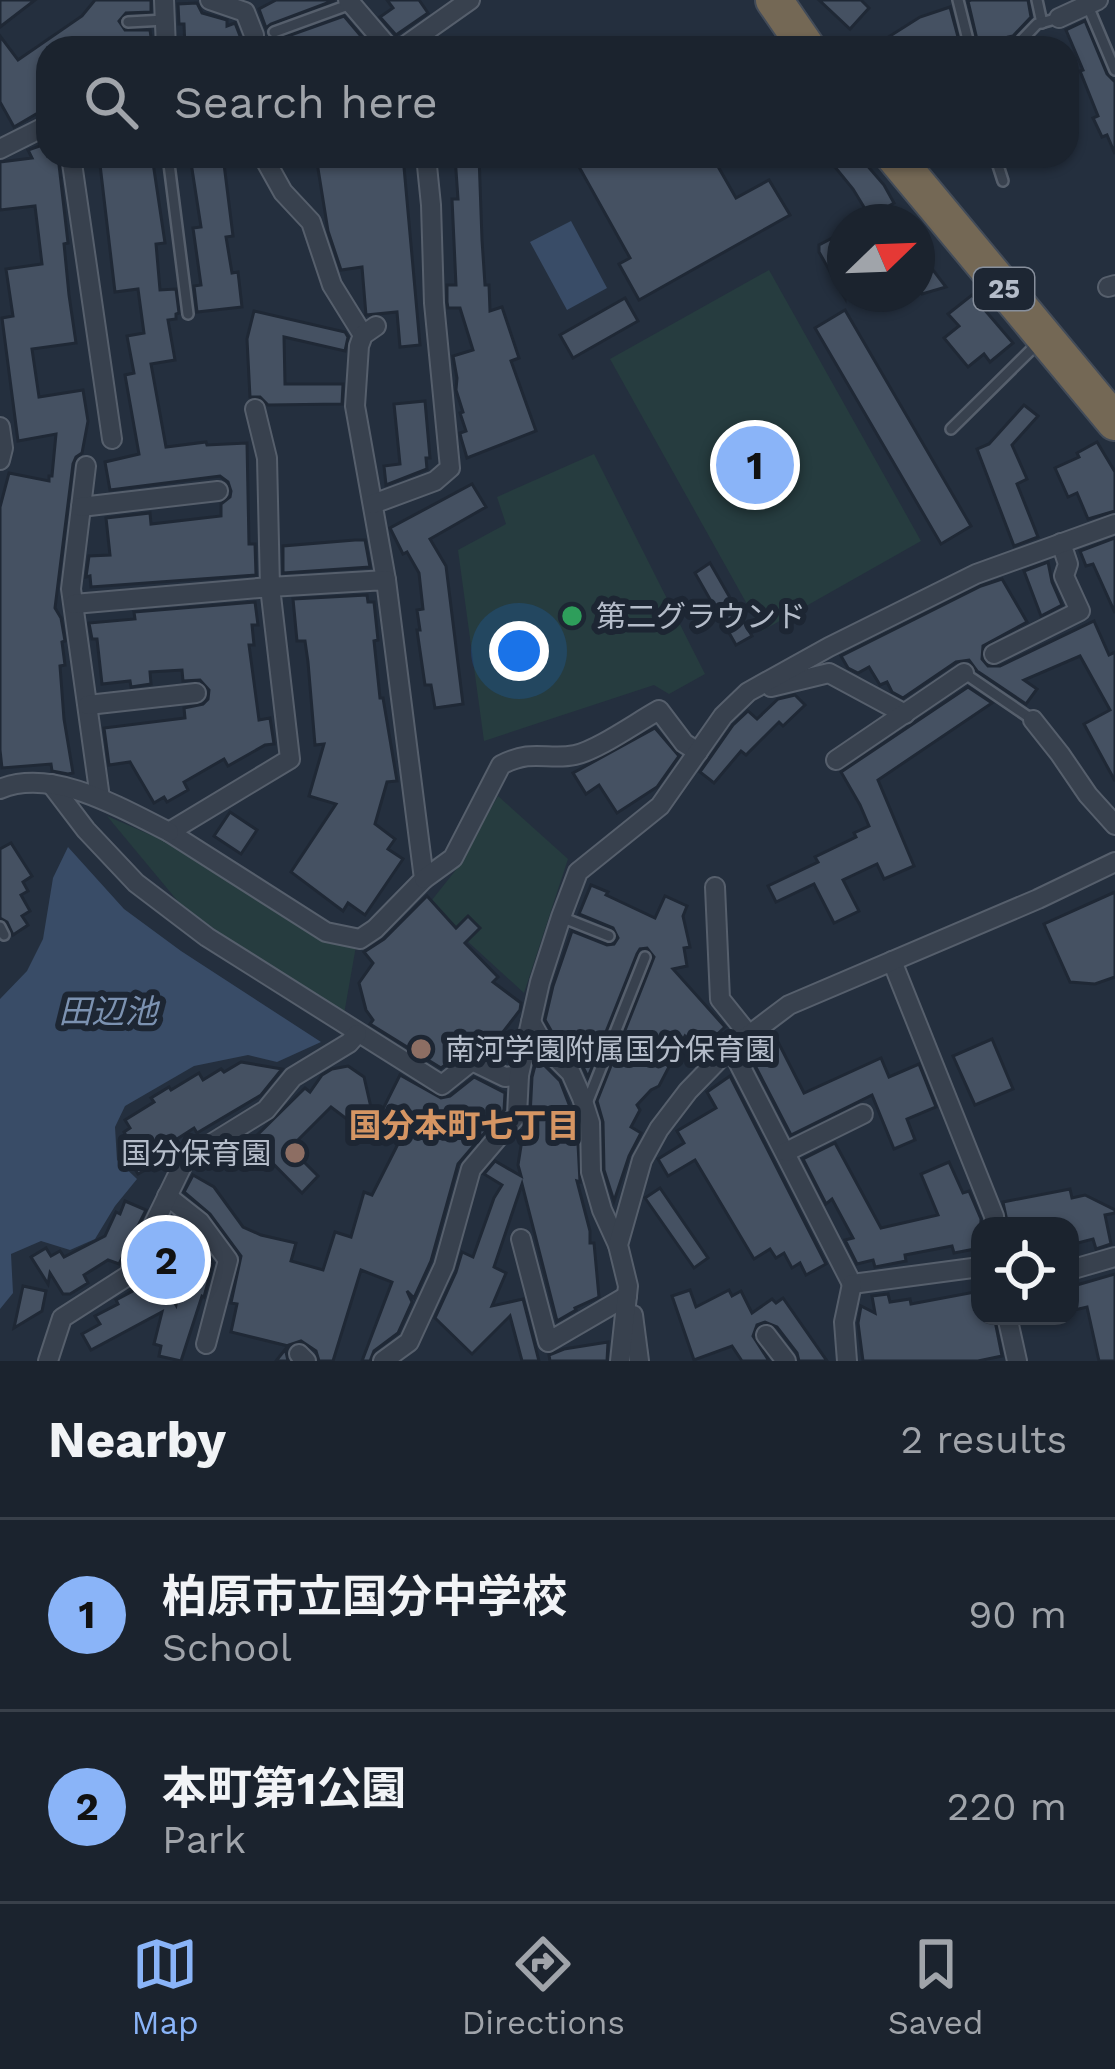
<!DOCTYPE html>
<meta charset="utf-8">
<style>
body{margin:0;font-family:"Work Sans","Noto Sans JP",sans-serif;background:#242b36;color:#f1f3f6}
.controls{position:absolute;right:36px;bottom:36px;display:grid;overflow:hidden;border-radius:24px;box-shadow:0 3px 9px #0004}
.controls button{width:108px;height:108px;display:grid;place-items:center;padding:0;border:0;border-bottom:3px solid #39404a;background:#1b232e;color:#f1f3f6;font:60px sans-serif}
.compass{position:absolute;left:827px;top:204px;width:108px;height:108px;border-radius:50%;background:#1b232e;box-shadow:0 3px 9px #0004;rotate:67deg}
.you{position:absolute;left:519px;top:651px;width:42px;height:42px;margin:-30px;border:9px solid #fff;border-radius:50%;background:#1a73e8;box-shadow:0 0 0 18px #1a73e833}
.badge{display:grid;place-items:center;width:78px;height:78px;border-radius:50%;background:#8ab4f8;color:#111;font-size:39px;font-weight:700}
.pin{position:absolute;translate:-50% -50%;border:6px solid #fff;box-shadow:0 3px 12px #0006}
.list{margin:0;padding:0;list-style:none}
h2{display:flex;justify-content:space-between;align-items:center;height:156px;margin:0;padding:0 48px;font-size:51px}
h2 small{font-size:39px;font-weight:400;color:#a0a4aa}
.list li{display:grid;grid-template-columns:78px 1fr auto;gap:36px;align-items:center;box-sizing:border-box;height:192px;padding:0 48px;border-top:3px solid #39404a}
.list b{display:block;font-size:45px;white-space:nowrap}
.list p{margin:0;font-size:39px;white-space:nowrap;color:#a0a4aa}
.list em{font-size:39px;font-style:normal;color:#a0a4aa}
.icon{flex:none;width:66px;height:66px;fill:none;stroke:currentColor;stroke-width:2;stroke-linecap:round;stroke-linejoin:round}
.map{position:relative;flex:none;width:1115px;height:1361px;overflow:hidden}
.search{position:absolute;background:#1b232e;box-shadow:0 3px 9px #0004;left:36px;right:36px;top:36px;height:132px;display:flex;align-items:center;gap:30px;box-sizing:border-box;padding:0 42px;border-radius:36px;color:#a0a4aa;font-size:45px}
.sheet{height:540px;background:#1b232e}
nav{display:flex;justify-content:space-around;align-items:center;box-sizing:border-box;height:168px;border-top:3px solid #39404a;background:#1b232e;font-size:33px;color:#a0a4aa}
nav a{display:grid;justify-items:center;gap:6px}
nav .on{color:#8ab4f8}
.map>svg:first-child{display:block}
</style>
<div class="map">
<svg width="1115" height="1361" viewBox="0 0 1115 1361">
<rect width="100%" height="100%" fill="#242f3e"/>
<g fill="#263c3f">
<path d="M769 270 921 541 762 631 610 359Z"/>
<path d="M594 454 705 674 669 694 654 685 484 741 458 550 506 524 497 497Z"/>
<path d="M498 796 568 859 524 993 428 905 455 871Z"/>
<path d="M107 816 190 852 356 946 343 1020 181 905Z"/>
<path d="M159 1238 187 1251 173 1282 145 1268Z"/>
</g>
<g fill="#394c67">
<path d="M571 221 607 288 567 310 530 242Z"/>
<path d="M68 847 124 909 181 951 321 1042 277 1062 248 1055 194 1066 125 1106 115 1127 117 1160 137 1179 115 1206 95 1239 70 1250 41 1241 11 1254 13 1293 0 1309V999L27 971 43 939 53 878Z"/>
</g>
<g fill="#455162" stroke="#1f2835" stroke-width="3">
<path d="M0 0H35L0 27Z"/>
<path d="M95 0H151V12L126 13 119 21 125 30H150L152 44 116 48H48V107L14 127 0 102V36L18 60 82 16Z"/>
<path d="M276 0H335L271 24 266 28 259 9Z"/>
<path d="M387 0H419L428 13 396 35 380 17 393 8Z"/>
<path d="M819 0H861L869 8 850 29Z"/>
<path d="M971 0H1028L1031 17 1013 36 1008 37 1005 46 979 48 968 1Z"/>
<path d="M197 3 202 13 227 20V26L235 23 240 36 238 48H185L184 24H179L178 4Z"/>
<path d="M950 7 961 48H871L920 17Z"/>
<path d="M344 16 371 48H265L267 38 277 40Z"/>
<path d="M1085 21 1107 74 1115 82V154L1107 135 1102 137 1093 118 1098 116 1080 71 1083 70 1066 30Z"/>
<path d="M48 143V156H58L68 243 64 244 69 295 76 343 32 349 39 397 83 390 88 421 82 453 76 457 73 464 55 608 61 618 65 641 62 642 65 665 60 666 64 719 73 773 68 774 52 771 51 764 2 768 0 750V507L9 473 49 481V476H52L56 434 18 441 2 318 13 316 6 269 42 264 35 206 0 210V162L32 158 28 150Z"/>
<path d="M99 156H152L165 243 156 244 160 290 176 289 179 313 176 314V319L168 320 175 360 151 364 166 447 206 442 207 445 247 443 249 544H255L256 575 91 587 90 576 86 577 89 556 110 555 106 518 150 513 151 524 221 516V504L230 497 231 491 228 482 220 476 110 490 105 462 139 454 125 375 134 373 127 336 144 333 138 289 115 292Z"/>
<path d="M190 156H223L233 236 226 237 232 273 238 272 242 307 197 312 194 286 201 285 193 228 201 227Z"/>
<path d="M316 156H403L420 345 400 347 397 312 366 315 362 267 341 270 328 231Z"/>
<path d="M455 156H479L482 240 485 285H489L490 311 502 307 519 358 511 361 536 431 467 458 461 438 460 433 466 431 460 413 463 412 456 390 457 378 453 356 473 350 460 308H448L447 302V285H456L452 199H458Z"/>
<path d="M573 156H712L736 198 769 180 790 215 639 300 619 264 630 258Z"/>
<path d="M826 156H859L884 185 894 203 870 217 853 189Z"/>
<path d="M838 235 845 247V298L819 252V245Z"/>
<path d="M917 249 946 287 922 294 917 285Z"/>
<path d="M972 295 1013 343 990 362 984 354 968 367 944 338 959 326 948 314Z"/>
<path d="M625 298 638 321 573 358 560 335Z"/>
<path d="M845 310 971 526 941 544 815 328Z"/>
<path d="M254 311 345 332 348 337 345 351 284 337 285 384H343L342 404 268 405 260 397H250L247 339Z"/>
<path d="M425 401 430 458H426L427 469 386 485 384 466 400 464 394 404Z"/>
<path d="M1024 405 1038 416 1012 445 1027 479 1017 484 1038 537 1014 546 977 449 989 444Z"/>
<path d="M1097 442 1115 472V511L1088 519 1077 493 1068 497 1055 468 1079 457 1077 453Z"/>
<path d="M472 484 486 507 430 539 446 566 463 704 435 708 431 685H425L417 630H420L417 610 423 609 419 573 407 552 403 554 390 528Z"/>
<path d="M1115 538V613L1093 564 1086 566 1080 551Z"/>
<path d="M355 540H365L370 567 283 573V546Z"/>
<path d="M1048 562 1052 582 1062 605 1041 616 1024 571Z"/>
<path d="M710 563 752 636 736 645 695 573Z"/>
<path d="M1002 579 1027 622 983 646 982 659 988 666H1000L1094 621 1109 655 1115 652V781L1084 724 1110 710 1080 656 1024 680 1037 689 1026 704 977 671 969 660 956 662 903 698 892 692 887 682 880 685 869 667 858 673 848 668 841 656 981 586Z"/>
<path d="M367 595 368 602H374L378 640 374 641 380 698H383L397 781 387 782 375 824 395 839 388 849 403 859 365 915 348 903 343 911 291 872 336 804 309 796 324 744 315 745 308 662 305 641H297L293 599Z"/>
<path d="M255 602 258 625H252L254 645H249L259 720 270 718 274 744 265 745 228 766 224 759 184 782 188 790 167 802 164 797 154 803 130 762 109 765 104 728 185 718 184 708 203 704 208 699 209 690 200 680 183 681 182 670 150 672 151 684 131 687 130 681 102 684 97 639H92L89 623 135 619 134 612Z"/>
<path d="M968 687 992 703 878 780 914 866 884 879 877 864 843 880 859 911 834 923 814 884 776 902 768 886 818 862 815 857 856 837 854 833 869 826 860 805 841 772Z"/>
<path d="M795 695 805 705 783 726 779 722 746 755 741 751 714 783 700 772 733 725 748 711 757 719 778 699Z"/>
<path d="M655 728 679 756 657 787 617 813 599 785 586 794 573 773Z"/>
<path d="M230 812 257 830 241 854 214 836Z"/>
<path d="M11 843 32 876 23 882 28 891 21 895 30 911 22 916 28 925 13 935 7 922 0 918V849Z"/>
<path d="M591 885 608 892 606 895 655 918 665 896 687 906 683 916 690 947 684 948 687 966 673 969 725 1027 699 1051 685 1036 659 1086 651 1090 637 1105 640 1110 631 1127 641 1133 629 1156 614 1201 604 1170 603 1122 597 1101 654 957 647 948 640 949 637 954 588 1077 581 1063 556 1039 545 1020 553 986 572 931 607 945 614 944 618 938 613 928 579 914Z"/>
<path d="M1115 892V977L1095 984 1070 982 1044 924Z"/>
<path d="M427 896 456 928 468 916 480 928 465 943 498 977 493 982 521 1003 520 1010 503 1032 510 1037 496 1058 469 1048 441 1068 370 1024 373 1020 366 1010 359 983 373 963 364 952 384 939Z"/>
<path d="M775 1036 804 1093 881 1058 889 1077 919 1064 936 1107 907 1119 915 1140 894 1149 872 1095 791 1135 748 1052Z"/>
<path d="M992 1039 1013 1089 975 1105 953 1056Z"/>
<path d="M537 1058 560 1081 577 1125 580 1182 577 1181 590 1231V1243H594L599 1297 575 1308 576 1310 557 1321 522 1184 494 1267 506 1273 492 1306 523 1299 539 1361H522L510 1316 472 1354 435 1318 456 1272 462 1252 473 1257 494 1198 502 1185 484 1174 495 1161 521 1176 518 1165 524 1127 530 1116 532 1077Z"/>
<path d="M241 1062 282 1069 261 1095 197 1133 194 1128 163 1148 168 1157 138 1174 122 1148 130 1143 124 1132 130 1128 125 1120 154 1102 151 1098 169 1087 171 1090 199 1073 203 1080 221 1069 224 1072Z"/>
<path d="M348 1066 364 1077 375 1125 400 1075 441 1098 450 1096 474 1077 505 1093 504 1110 458 1164 431 1261 414 1298 407 1291 412 1302 398 1333 374 1351 370 1361H362L392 1282 361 1270 333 1361H319L316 1351 301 1341 289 1345 286 1352 288 1361H276L288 1346 231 1332 237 1304 231 1303 241 1256 210 1214 184 1192 193 1175 214 1187 243 1227 261 1235 296 1243 291 1261 323 1270 335 1232 351 1237 364 1192 372 1195 399 1142 352 1123 331 1107 290 1148 318 1176 302 1193 251 1141 305 1088 310 1092 322 1075 332 1069Z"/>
<path d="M730 1076 826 1264 806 1275 800 1263 792 1268 784 1253 776 1258 770 1249 754 1259 695 1160 668 1176 658 1159 684 1143 677 1131 716 1108 707 1092Z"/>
<path d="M835 1143 881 1228 938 1215 921 1174 949 1162 963 1193 969 1191 981 1219 980 1248 954 1253 952 1246 905 1255 906 1261 875 1267 873 1260 857 1264 845 1240 853 1238 832 1199 826 1204 803 1159Z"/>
<path d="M660 1188 708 1258 694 1268 645 1198Z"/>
<path d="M1070 1189 1072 1198 1085 1195 1115 1210V1213L1105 1215 1111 1244 1096 1249 1093 1239 1070 1245V1226H1008L1003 1202Z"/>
<path d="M125 1201 146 1210 119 1264 108 1260 84 1275 88 1283 70 1294H63L50 1273 48 1284 31 1257 46 1248 51 1256 60 1251 64 1257 105 1236 116 1212 120 1214Z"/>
<path d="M172 1217 190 1231 213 1263 204 1297 202 1296 181 1361 159 1356 161 1346 154 1344 162 1312 91 1350 82 1334 100 1324 95 1316 118 1304 116 1300 146 1284 148 1288 162 1281 176 1305 187 1248 162 1238Z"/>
<path d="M1115 1274V1361H1099L1087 1307 1070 1311V1287Z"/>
<path d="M23 1286 46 1291 42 1311 14 1328Z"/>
<path d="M690 1290 696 1307 729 1290 732 1296 741 1291 752 1313 772 1299 776 1303 783 1298 827 1361H799L797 1353 777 1327 765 1322 757 1325 753 1336 769 1361H742L732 1346 694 1360 672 1296Z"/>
<path d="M980 1291V1316H994L1002 1356 978 1361H863L858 1323 861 1306 875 1313 872 1296 888 1294 890 1302 910 1299 911 1304Z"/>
<path d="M608 1342 607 1361H550L549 1355 564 1349Z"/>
</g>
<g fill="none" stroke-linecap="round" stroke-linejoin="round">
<g stroke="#565f6c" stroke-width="14">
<g id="lane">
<path d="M958 0 970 48"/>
<path d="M1037 0 1042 23"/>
<path d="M1088 6 1115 70"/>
<path d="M128 22 165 20"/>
<path d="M274 32 351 4"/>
<path d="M1014 48 1037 24 1059 18"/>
<path d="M168 156 188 314"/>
<path d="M995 156 1003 181"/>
<path d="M951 429 1036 345"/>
<path d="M964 673 1033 720"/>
<path d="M561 917 609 936"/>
<path d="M0 927 4 935"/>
<path d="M587 1103 645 957"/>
</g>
</g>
<g stroke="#565f6c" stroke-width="22">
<g id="street">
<path d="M164 0 166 48"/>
<path d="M210 0 245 12 254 35 251 48"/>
<path d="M348 0 389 48"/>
<path d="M1059 18 1098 0"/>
<path d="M402 48 470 0"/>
<path d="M0 149 48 125"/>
<path d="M71 156 112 439"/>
<path d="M263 156 283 192 311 222 332 285 363 335"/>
<path d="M1108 287 1115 285"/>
<path d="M376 326 363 335 359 346 355 406 386 580"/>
<path d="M0 427 3 448 0 460"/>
<path d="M86 466 71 589 100 798"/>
<path d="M373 504 435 481 450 468 434 303 431 205 426 156"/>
<path d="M81 507 218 491"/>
<path d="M74 604 270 587 386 580 424 879 375 929 360 939 326 932 169 832 290 759 270 587 267 458 255 409"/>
<path d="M994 654 1080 611 1064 576 1068 564 1061 543"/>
<path d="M771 687 829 673 905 714"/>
<path d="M88 705 196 693"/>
<path d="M1033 720 1060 754 1088 795 1115 825"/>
<path d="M836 760 964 673"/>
<path d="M51 784 86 830 136 883 207 937 442 1085 472 1061 505 1077 519 1075"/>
<path d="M0 789C53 767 123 809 169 832"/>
<path d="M424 879 453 858 501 765C534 748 547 761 575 755 598 750 637 722 659 710L684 743 698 752"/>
<path d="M715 887 720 999 749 1035"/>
<path d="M892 961 994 1216 995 1226"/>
<path d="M531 1022 545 1047 571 1073 582 1098 590 1123 591 1172 602 1210 618 1245"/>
<path d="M731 1048 852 1284 980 1267"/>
<path d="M786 1152 863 1114"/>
<path d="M167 1196 200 1222 228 1260 206 1344"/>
<path d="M521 1239 548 1342 627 1296"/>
<path d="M1070 1270 1115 1257"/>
<path d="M633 1315 639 1361"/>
<path d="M1007 1316 1017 1361"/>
<path d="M766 1335 786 1361"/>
<path d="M299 1354 306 1361"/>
<path d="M48 1361 62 1318 129 1275 185 1160 266 1110 293 1077 349 1043 357 1034"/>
<path d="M383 1361 409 1342 444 1266 471 1169 517 1115 519 1075 540 982 561 917 578 872 660 806 723 716 748 692 829 647 976 574 1115 524"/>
<path d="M620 1361 628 1286 618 1245 642 1160 659 1129 688 1091 724 1054 789 1005 1038 899 1115 862"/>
<path d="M847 1361 844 1322 852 1284"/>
</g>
</g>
<g stroke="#434c59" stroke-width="40">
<g id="highway">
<path d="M774 0 807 48"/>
<path d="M894 156 1115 422"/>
</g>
</g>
<use href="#lane" stroke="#38414e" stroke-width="9"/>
<use href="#street" stroke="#38414e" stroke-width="18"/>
<use href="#highway" stroke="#746855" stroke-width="36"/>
</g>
<circle fill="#2e9e5b" stroke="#1d2633" stroke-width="4.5" cx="572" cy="616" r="12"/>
<g fill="#8d6e63" stroke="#1d2633" stroke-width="4.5">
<circle cx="421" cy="1049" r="12"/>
<circle cx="295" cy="1153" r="12"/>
</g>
<g text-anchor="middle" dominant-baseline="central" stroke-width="12" stroke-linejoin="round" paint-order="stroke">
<rect fill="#1d2633" stroke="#878f9c" stroke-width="3" x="974" y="268" width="60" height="42" rx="9"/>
<g font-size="27" font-weight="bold" fill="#b4bcc9">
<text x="1004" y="289">25</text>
</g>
<g font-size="30" fill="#b4bcc9" stroke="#1d2633" text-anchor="start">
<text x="596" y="616">第二グラウンド</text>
<text x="445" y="1049">南河学園附属国分保育園</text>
<text x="271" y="1153" text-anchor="end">国分保育園</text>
</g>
<g font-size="33" font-style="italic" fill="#7c92b1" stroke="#1d2633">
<text x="108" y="1011">田辺池</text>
</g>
<g font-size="33" font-weight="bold" fill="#d59563" stroke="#1d2633">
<text x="464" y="1125">国分本町七丁目</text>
</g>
</g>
</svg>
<div class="controls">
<button><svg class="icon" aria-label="locate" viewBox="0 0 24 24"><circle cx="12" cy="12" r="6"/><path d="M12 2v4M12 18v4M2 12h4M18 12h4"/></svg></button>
</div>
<svg class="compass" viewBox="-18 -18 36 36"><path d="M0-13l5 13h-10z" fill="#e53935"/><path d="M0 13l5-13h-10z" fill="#a0a4aa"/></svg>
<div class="you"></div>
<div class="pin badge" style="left:755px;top:465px">1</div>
<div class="pin badge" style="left:166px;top:1260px">2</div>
<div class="search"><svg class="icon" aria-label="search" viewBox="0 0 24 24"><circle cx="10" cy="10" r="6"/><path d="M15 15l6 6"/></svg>Search here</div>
</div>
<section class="sheet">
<h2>Nearby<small>2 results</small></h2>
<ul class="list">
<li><span class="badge">1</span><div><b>柏原市立国分中学校</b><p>School</p></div><em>90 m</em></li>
<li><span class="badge">2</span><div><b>本町第1公園</b><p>Park</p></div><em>220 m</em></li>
</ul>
</section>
<nav>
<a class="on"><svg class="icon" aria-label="map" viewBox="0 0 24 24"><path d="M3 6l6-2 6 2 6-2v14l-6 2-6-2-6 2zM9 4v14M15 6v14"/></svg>Map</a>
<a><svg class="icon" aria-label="directions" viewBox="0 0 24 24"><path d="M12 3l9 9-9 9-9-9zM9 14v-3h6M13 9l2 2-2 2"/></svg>Directions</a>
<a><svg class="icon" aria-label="saved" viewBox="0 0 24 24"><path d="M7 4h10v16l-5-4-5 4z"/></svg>Saved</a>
</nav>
